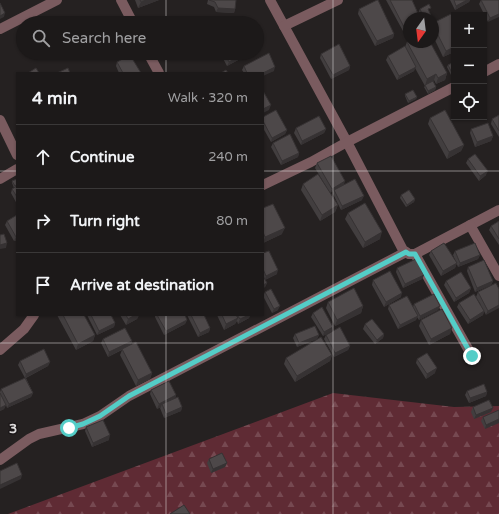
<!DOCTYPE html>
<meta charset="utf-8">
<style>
body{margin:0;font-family:"Varela Round",sans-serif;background:#292626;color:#f1f3f6}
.controls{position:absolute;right:12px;top:12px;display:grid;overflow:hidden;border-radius:0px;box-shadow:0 1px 3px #0004}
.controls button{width:36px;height:36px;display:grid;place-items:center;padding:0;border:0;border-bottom:1px solid #3a3838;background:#1c1919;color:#f1f3f6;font:20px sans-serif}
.compass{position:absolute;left:403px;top:12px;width:36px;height:36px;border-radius:50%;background:#1c1919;box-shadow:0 1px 3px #0004;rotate:194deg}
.stop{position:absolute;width:12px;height:12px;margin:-9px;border:3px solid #54cdc7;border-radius:50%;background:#fff}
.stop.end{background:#54cdc7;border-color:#fff;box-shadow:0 1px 4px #0008}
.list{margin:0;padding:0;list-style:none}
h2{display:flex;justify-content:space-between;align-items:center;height:52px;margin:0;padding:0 16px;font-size:17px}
h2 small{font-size:13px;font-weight:400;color:#a0a0a2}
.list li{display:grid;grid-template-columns:26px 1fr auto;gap:12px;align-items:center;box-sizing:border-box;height:64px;padding:0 16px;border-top:1px solid #3a3838}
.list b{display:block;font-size:15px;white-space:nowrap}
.list em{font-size:13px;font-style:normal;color:#a0a0a2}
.icon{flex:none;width:22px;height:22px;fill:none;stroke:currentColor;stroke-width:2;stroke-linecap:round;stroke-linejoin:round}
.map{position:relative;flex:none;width:499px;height:514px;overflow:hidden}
.search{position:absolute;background:#1c1919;box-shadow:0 1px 3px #0004;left:16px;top:16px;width:248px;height:44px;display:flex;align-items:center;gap:10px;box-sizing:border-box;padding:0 14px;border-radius:22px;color:#a0a0a2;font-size:15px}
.panel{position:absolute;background:#1c1919;box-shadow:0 1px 3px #0004;left:16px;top:72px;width:248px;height:244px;border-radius:0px}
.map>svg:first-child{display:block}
</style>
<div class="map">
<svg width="499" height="514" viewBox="0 0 499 514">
<defs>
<pattern id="forest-firs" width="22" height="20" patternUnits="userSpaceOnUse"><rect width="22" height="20" fill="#5f2b34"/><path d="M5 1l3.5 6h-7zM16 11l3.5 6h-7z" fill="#764951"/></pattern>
</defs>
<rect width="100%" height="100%" fill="#252121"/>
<path fill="url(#forest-firs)" d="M333 393 454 407 499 406V514H8Z"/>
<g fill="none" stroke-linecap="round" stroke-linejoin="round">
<g stroke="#7a5b5f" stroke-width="10">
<path d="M121 0 133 23"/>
<path d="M270 0 347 142 403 250 409 254H415L499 210"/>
<path d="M284 26 338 0"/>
<path d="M0 29 57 0"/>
<path d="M148 53 159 73"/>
<path d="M484 72 499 64"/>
<path d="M0 120 17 155"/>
<path d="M0 179 17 169"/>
<path d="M263 185 311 162 347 142 454 87"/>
<path d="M470 225 499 276"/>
<path d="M415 254 472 356"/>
<path d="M0 350 24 329 34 315"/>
<path d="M0 460 29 439 39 434 83 424 100 416 129 396 406 252"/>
</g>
</g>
<g fill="#423e3f">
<path d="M135 0H159L138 8Z"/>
<path d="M208 0H236L235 9 234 13 216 12 214 7 207 4Z"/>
<path d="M386 0H412L418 13 420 9 429 12 432 18H421L403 31Z"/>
<path d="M450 0H470L469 2 455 10Z"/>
<path d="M481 0H499L488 22 479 4Z"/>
<path d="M359 9 394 34 393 38 375 46 358 14Z"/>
<path d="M454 21V52L443 57 433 36V23Z"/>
<path d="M407 42 447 73 445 80 436 84 434 80 433 81 436 87 435 90 428 94 424 87 425 86 415 68 414 71 397 80 386 60 388 56 405 47Z"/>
<path d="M220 53H241L242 55 240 59 227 66Z"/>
<path d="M321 54 350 66 349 70 331 79 320 58Z"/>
<path d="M117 62 141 73H119L116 66Z"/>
<path d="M454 62V76L452 77 447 67 448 65Z"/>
<path d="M244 66 274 71 263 73H244L242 70Z"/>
<path d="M405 94 417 97 416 99 408 103 405 96Z"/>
<path d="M499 115V137L491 124 492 119Z"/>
<path d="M263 117 287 130 285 134 271 142 263 128Z"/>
<path d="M430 118 464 145 461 151 447 159 428 124Z"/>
<path d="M296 128 326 129 324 133 301 145 294 133Z"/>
<path d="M471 129 493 136 491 141 475 147 470 133Z"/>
<path d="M273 143 299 153 298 157 281 165 271 147Z"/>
<path d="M468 159 486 175 479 181 466 163Z"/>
<path d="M317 163 344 185 362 200 341 210 333 194V191L330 193 315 168Z"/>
<path d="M17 179V204L11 193 12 189 14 188 12 183V181Z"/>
<path d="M303 184 338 205 335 212 320 221 301 190Z"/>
<path d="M401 195 415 199 414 202 406 207 400 198Z"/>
<path d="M263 208 282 234 263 243Z"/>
<path d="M348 213 380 239 363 248 345 219Z"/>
<path d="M17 215V240L14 241 5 225 7 221Z"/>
<path d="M499 221V245L489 230 491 226Z"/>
<path d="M431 251 457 263 455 268 441 276 429 255Z"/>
<path d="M455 251 480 255 478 259 458 267 453 255Z"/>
<path d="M263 253 277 274 265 280 267 283 265 287 263 288Z"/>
<path d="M468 267 493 281 491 285 475 292 467 271Z"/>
<path d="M397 268 424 275 422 279 403 288 396 272Z"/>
<path d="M373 280 401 297 384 307 372 285Z"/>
<path d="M446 281 471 288 469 293 454 302 444 285Z"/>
<path d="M499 289 486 315 484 311 483 315 468 324 457 307 459 303 481 305 476 297 478 292Z"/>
<path d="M265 292 278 310 272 313 263 296Z"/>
<path d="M328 302 363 306 361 313 335 326 326 308Z"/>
<path d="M414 304 440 306 438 310 419 320 417 317 416 320 398 329 388 309 389 305 413 307Z"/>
<path d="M313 313 332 331 323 336 311 317Z"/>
<path d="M57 315H84L95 335 93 341 76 350Z"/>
<path d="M87 315H112L111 316 115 323 114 327 97 335Z"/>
<path d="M120 315H139L137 319 126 325Z"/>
<path d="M155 315H185L187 320 185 324 164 335 155 317Z"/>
<path d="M187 315H204L210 328 209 332 198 337Z"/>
<path d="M217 315H250L249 318 238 324 237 321 235 324 224 330Z"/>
<path d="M421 320 452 328 450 334 429 345 419 326Z"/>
<path d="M365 324 384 334 383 338 375 344 363 329Z"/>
<path d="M295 334 319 335 317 339 297 347 293 338Z"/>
<path d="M326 335 350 346 348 350 334 357 324 339Z"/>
<path d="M103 339 132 341 131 344 152 373 150 379 136 386 120 355 122 350 108 357 101 343Z"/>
<path d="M332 355 330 361 295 382 284 364 286 358Z"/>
<path d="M417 359 435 373 426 379 416 363Z"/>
<path d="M20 361 50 362 48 366 26 378 33 393 31 397 7 408 6 405 4 409 0 411V392L1 389 25 378 18 365Z"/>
<path d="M151 390 176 395 175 399 182 407 181 411 164 418 160 408 161 407 157 409 150 394Z"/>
<path d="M467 391 487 392 486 396 469 403 465 395Z"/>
<path d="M473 407 491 412 474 419 471 412Z"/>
<path d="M499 410 485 429 481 421 483 417Z"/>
<path d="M86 427 109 440 92 447 85 431Z"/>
<path d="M209 459 227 463 225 467 211 473 207 463Z"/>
</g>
<g fill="#363233">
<path d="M146 0H159L138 8 141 2Z"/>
<path d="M467 0H470L469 2 455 10 456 6Z"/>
<path d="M218 8 235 9 234 13 216 12Z"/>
<path d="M5 13 4 17 0 19V16Z"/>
<path d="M499 14V17L488 22 490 18Z"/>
<path d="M409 25V28L403 31 404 27Z"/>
<path d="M394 34 393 38 375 46 377 41Z"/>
<path d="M454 47V52L443 57 446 51Z"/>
<path d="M242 55 240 59 227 66 229 62Z"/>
<path d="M350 66 349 70 331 79 333 75Z"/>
<path d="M275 67 274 71 263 76V73Z"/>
<path d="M416 67 414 71 397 80 399 76Z"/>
<path d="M447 73 445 80 436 84 438 78Z"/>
<path d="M436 74 434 80 425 86 427 79Z"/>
<path d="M436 87 435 90 428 94V91Z"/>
<path d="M417 97 416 99 408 103 409 101Z"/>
<path d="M271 105 269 110 263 113V109Z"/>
<path d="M326 129 324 133 301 145 302 141Z"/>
<path d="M287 130 285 134 271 142 272 138Z"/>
<path d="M493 136 491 141 475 147 477 142Z"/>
<path d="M464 145 461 151 447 159 449 152Z"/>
<path d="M299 153 298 157 281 165 282 161Z"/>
<path d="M488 171 486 175 479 181 480 176Z"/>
<path d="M345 181 344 185 334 190 333 191 330 193 332 189Z"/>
<path d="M364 196 362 200 341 210 342 206Z"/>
<path d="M415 199 414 202 406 207 407 205Z"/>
<path d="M338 205 335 212 320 221 322 215Z"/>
<path d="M285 228 282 234 263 243 265 237Z"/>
<path d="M382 232 380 239 363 248 365 242Z"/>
<path d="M16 237H17V240L14 241Z"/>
<path d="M7 243 6 248 0 249V245Z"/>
<path d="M480 255 478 259 458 267 460 263Z"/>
<path d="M457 263 455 268 441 276 443 271Z"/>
<path d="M278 270 277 274 265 280 266 276Z"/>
<path d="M424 275 422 279 403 288 405 284Z"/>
<path d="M493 281 491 285 475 292 477 288Z"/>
<path d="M267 283 265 287 263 288V285Z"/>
<path d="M471 288 469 293 454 302 456 298Z"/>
<path d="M402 293 401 297 384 307 386 302Z"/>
<path d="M499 305V308L486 315 488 311Z"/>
<path d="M280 306 278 310 272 313 274 309Z"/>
<path d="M363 306 361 313 335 326 337 320Z"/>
<path d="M440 306 438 310 419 320 420 316Z"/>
<path d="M484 311 483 315 468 324 470 320Z"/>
<path d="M135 315H139L137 319 126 325 128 319Z"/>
<path d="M249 315H250L249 318 238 324 240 319Z"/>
<path d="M418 316 416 320 398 329 400 325Z"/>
<path d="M238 318 235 324 224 330 226 324Z"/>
<path d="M187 320 185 324 164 335 166 331Z"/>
<path d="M115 323 114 327 97 335 99 331Z"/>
<path d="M333 327 332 331 323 336 324 332Z"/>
<path d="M210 328 209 332 198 337 200 333Z"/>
<path d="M452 328 450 334 429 345 431 339Z"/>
<path d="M384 334 383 338 375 344 377 340Z"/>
<path d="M95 335 93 341 76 350 78 344Z"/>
<path d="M319 335 317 339 297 347 299 343Z"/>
<path d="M132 341 130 345 108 357 109 352Z"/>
<path d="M350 346 348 350 334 357 335 353Z"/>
<path d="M332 355 330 361 295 382 297 376Z"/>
<path d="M50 362 48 366 25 378 26 374Z"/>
<path d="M437 368 435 373 426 379 427 374Z"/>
<path d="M152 373 150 379 136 386 138 380Z"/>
<path d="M487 392 486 396 469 403 470 398Z"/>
<path d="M33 393 31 397 7 408 9 404Z"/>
<path d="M176 395 175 399 162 404 161 407 157 409 159 404Z"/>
<path d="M6 405 4 409 0 411V408Z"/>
<path d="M182 407 181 411 164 418 166 414Z"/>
<path d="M493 408 491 412 474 419 476 415Z"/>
<path d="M499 419V423L485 429 486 425Z"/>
<path d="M110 435 109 440 92 447 93 443Z"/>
<path d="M227 463 225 467 211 473 213 469Z"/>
<path d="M22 475 21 479 0 489V485Z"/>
</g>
<g fill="#4d4849" stroke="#363233">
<path d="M140 0H146L141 2Z"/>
<path d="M209 0H236L235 9 218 8 215 2Z"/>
<path d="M377 0H378L394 34 377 41 359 9Z"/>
<path d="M390 0H412L420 18H409V25L404 27Z"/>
<path d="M454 0H467L456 6Z"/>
<path d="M481 0H499V14L490 18Z"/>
<path d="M0 3 5 13 0 16Z"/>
<path d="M429 4 431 8 428 9 432 18H424L420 9Z"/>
<path d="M451 14 454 21V47L446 51 433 25V23Z"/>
<path d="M409 41V42H430L447 73 438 78 436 74 427 79 407 42Z"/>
<path d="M339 44 350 66 333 75 321 54Z"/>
<path d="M405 46 416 67 399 76 388 56Z"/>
<path d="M224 53H241L242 55 229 62Z"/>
<path d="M269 53 275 67 263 73H247L244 66Z"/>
<path d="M130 55 141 73H123L117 62Z"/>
<path d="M454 62V75H453L448 65Z"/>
<path d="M36 68 39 73H28Z"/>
<path d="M68 68 70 73H57Z"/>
<path d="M226 70 228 73H221Z"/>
<path d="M433 81 436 87 428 91 425 85Z"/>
<path d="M413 90 417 97 409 101 405 94Z"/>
<path d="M263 91 271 105 263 109Z"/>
<path d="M276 110 287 130 272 138 263 121V117Z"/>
<path d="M445 110 464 145 449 152 430 118Z"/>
<path d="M499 115V131L492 119Z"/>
<path d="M319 116 326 129 302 141 296 128Z"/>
<path d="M488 123 493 136 477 142 471 129Z"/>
<path d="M290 134 299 153 282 161 273 143Z"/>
<path d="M475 154 488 171 480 176 468 159Z"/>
<path d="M331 156 345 181 332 189 317 163Z"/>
<path d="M318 174 338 205 322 215 303 184Z"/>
<path d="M17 179V185L15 186 12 181Z"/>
<path d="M355 179 364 196 342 206 334 190Z"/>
<path d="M17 186V197L12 189Z"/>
<path d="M409 190 415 199 407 205 401 195Z"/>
<path d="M365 203 382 232 365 242 348 213Z"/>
<path d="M273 204 285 228 265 237 263 232V208Z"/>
<path d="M17 215V237H16L7 221Z"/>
<path d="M499 221V239L491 226Z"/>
<path d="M4 234 7 243 0 245V235Z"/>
<path d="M444 243 457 263 443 271 431 251Z"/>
<path d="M475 243 480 255 460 263 455 251Z"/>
<path d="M269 251 278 270 266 276 263 269V253Z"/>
<path d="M416 259 424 275 405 284 397 268Z"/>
<path d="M484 260 493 281 477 288 468 267Z"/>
<path d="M390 271 402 293 386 302 373 280Z"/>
<path d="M461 272 471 288 456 298 446 281Z"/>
<path d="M263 276 267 283 263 285Z"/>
<path d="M496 283 499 289V305L488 311 478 292Z"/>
<path d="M354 288 363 306 337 320 328 302Z"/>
<path d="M271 289 280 306 274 309 265 292Z"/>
<path d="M434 294 440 306 420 316 414 304Z"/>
<path d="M474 294 484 311 470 320 459 303Z"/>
<path d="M407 296 418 316 400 325 389 305Z"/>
<path d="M322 307 333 327 324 332 313 313Z"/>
<path d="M442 309 452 328 431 339 421 320Z"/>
<path d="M63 315H84L95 335 78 344Z"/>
<path d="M91 315H111L115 323 99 331Z"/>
<path d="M126 315H135L128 319Z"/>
<path d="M157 315H185L187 320 166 331Z"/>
<path d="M191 315H204L210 328 200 333Z"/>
<path d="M222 315H236L238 318 226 324Z"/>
<path d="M237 315H249L240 319Z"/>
<path d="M372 319 384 334 377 340 365 324Z"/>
<path d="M315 326 319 335 299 343 295 334Z"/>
<path d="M340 327 350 346 335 353 326 335Z"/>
<path d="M125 328 132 341 109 352 103 339Z"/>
<path d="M321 337 332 355 297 376 286 358Z"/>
<path d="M136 342 152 373 138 380 122 349Z"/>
<path d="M44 349 50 362 26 374 20 361Z"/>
<path d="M427 353 437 368 427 374 417 359Z"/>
<path d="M25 378 33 393 9 404 1 389Z"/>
<path d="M169 381 176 395 159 404 151 390Z"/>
<path d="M484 384 487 392 470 398 467 391Z"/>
<path d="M0 393 6 405 0 408Z"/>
<path d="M178 397 182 407 166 414 162 404Z"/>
<path d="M489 400 493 408 476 415 473 407Z"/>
<path d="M499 410V419L486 425 483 417Z"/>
<path d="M103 420 110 435 93 443 86 427Z"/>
<path d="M222 453 227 463 213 469 209 459Z"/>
<path d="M17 463 22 475 0 485V471Z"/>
<path d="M184 505 190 514H170Z"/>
</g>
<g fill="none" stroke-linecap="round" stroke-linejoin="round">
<path stroke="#54cdc7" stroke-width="5" d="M69 428 83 424 100 416 129 396 406 252 409 254H415L472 356"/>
</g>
<path fill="none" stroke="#dedcdc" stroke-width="1" stroke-opacity="0.55" d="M166 0V23M333 0V514M166 53V73M0 171H17M263 171H499M166 315V514M0 343H499"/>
<g font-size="13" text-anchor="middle" font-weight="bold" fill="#dedcdc" stroke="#1b1718" stroke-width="3" stroke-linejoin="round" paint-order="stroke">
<text x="13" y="433">3</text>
</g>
</svg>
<div class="controls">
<button>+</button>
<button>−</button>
<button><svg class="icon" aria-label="locate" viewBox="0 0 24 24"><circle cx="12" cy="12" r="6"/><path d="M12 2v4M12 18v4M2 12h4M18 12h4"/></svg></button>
</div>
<svg class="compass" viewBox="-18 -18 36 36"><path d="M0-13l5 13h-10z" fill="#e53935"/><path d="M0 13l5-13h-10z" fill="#a0a0a2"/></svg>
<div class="stop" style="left:69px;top:428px"></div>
<div class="stop end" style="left:472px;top:356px"></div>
<div class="search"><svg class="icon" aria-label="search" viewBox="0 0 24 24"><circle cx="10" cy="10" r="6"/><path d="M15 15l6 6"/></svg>Search here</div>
<section class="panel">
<h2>4 min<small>Walk · 320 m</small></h2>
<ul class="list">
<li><svg class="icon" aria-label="ahead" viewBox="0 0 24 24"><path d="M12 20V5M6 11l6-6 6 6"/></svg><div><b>Continue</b></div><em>240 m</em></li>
<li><svg class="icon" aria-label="right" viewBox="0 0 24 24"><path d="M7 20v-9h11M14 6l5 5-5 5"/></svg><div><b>Turn right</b></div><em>80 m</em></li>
<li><svg class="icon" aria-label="arrive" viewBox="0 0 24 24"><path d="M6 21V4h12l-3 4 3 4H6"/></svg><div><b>Arrive at destination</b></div></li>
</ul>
</section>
</div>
